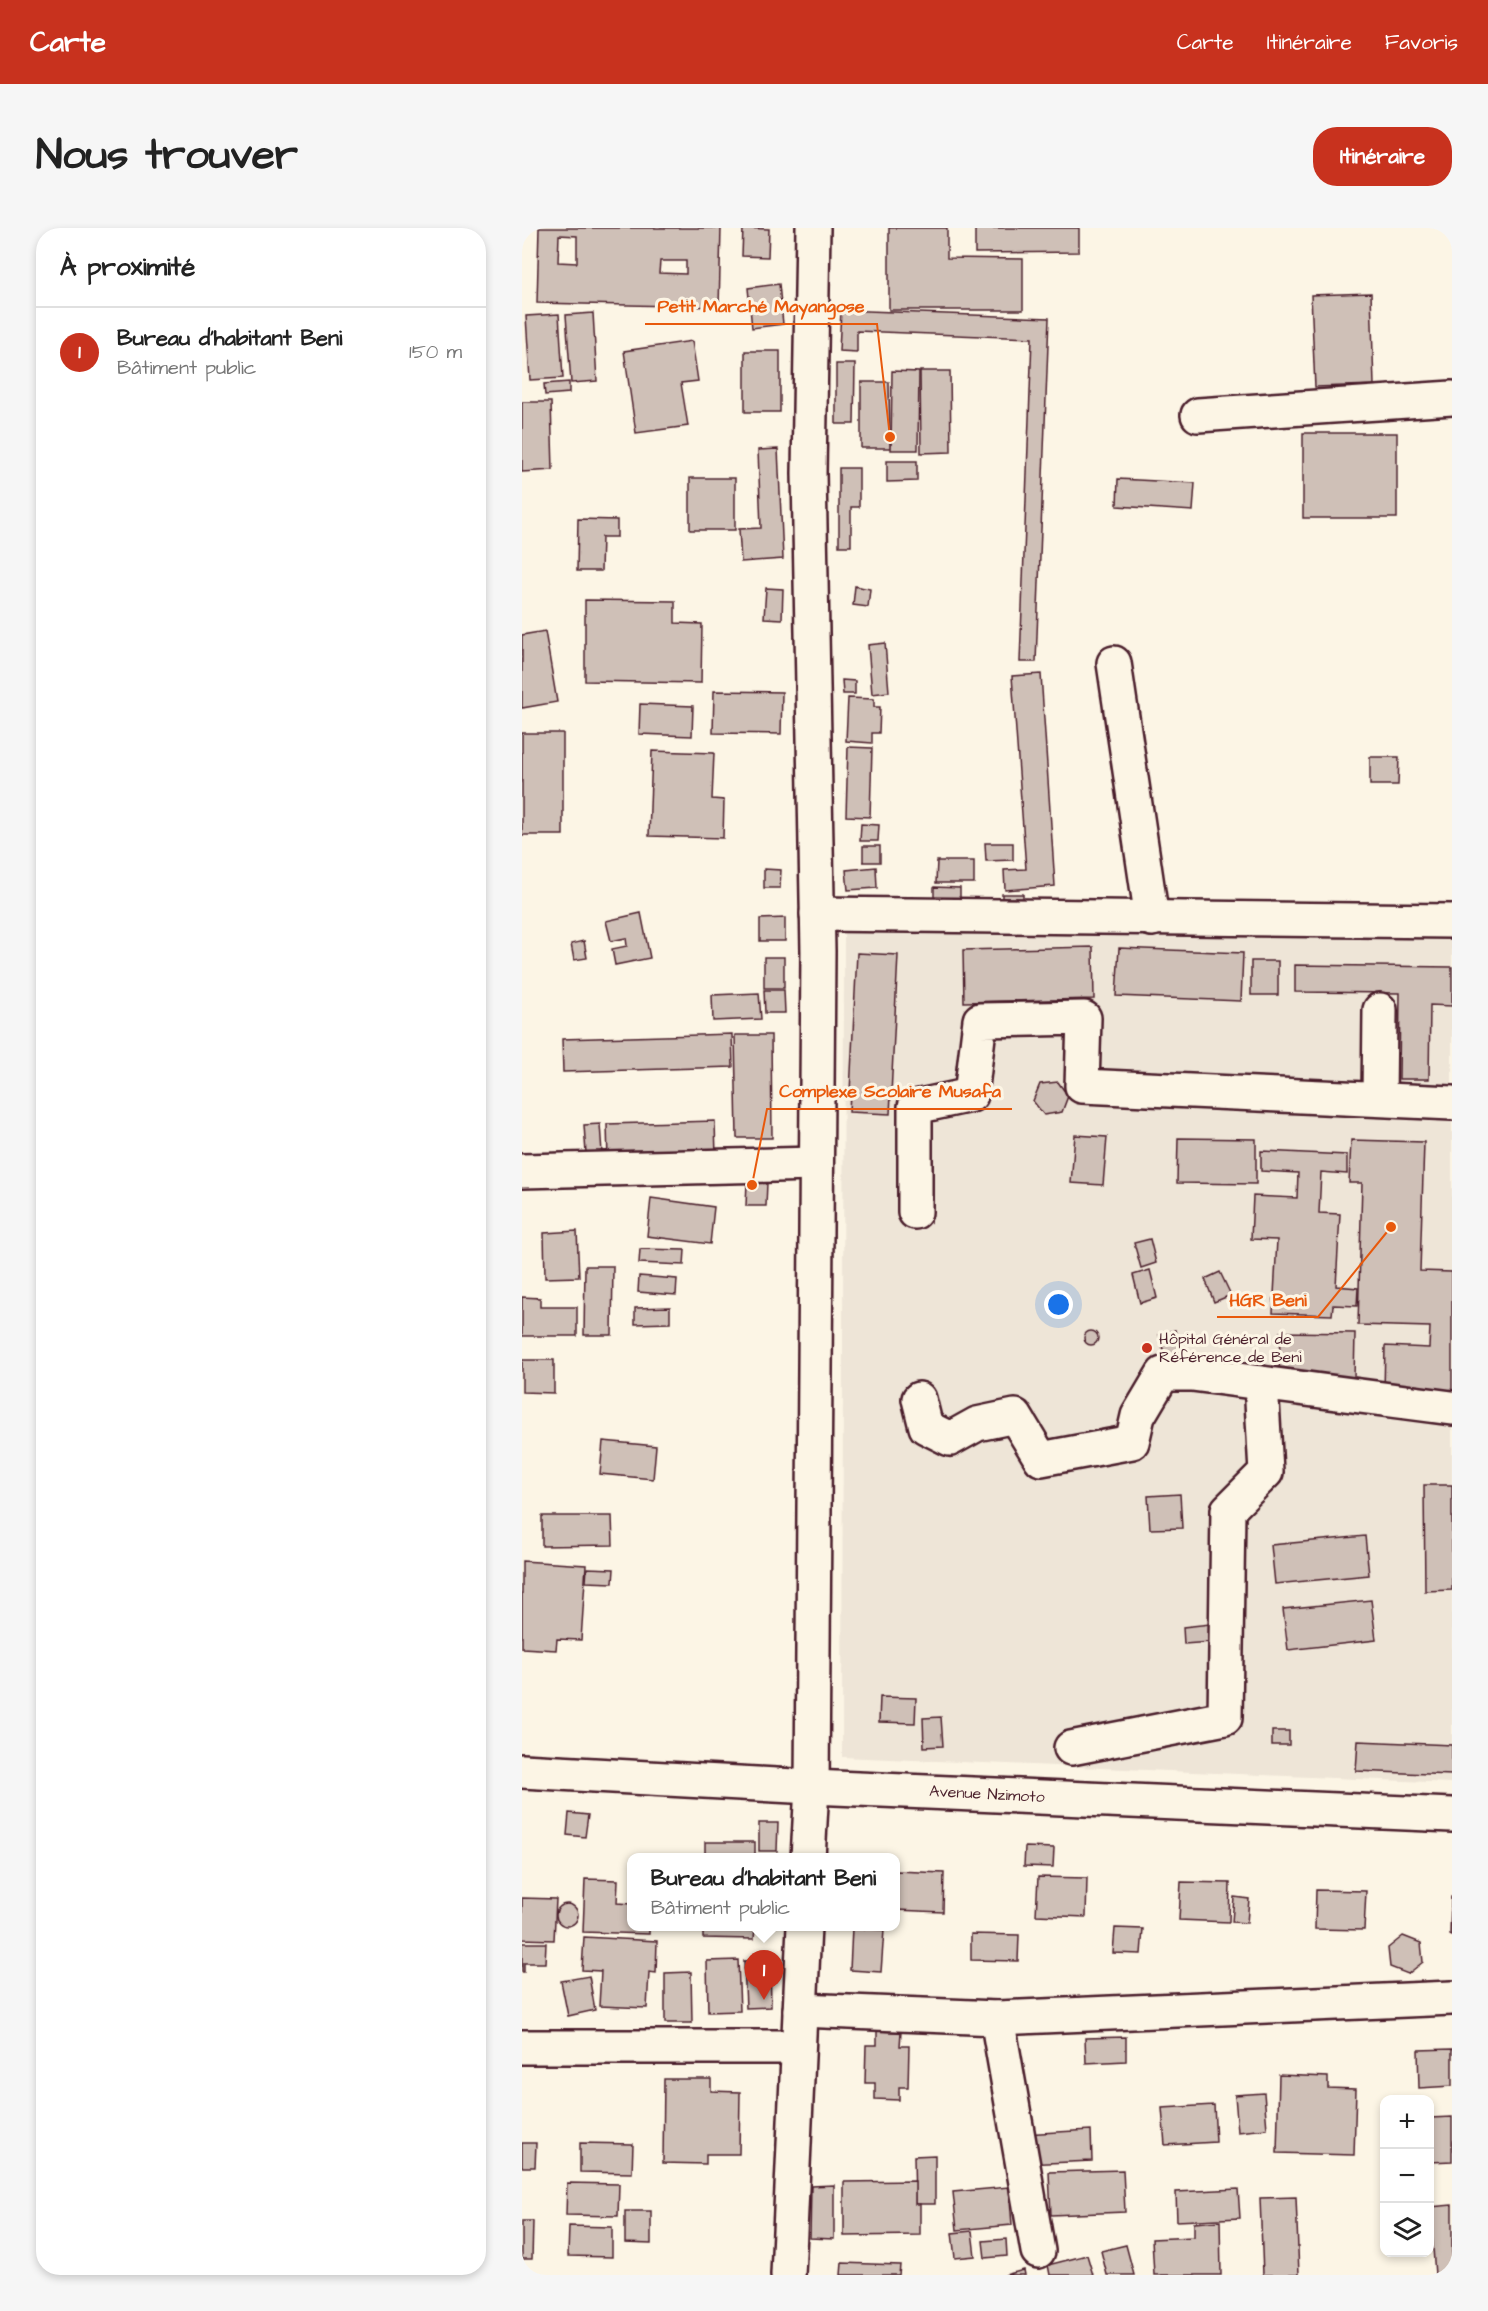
<!DOCTYPE html>
<html lang="fr">
<meta charset="utf-8">
<style>
body{margin:0;font-family:"Architects Daughter",sans-serif;background:#f6f6f6;color:#222}
.controls{position:absolute;right:18px;bottom:18px;display:grid;overflow:hidden;border-radius:12px;box-shadow:0 3px 9px #0003}
.controls button{width:54px;height:54px;display:grid;place-items:center;padding:0;border:0;border-bottom:2px solid #e0e0e0;background:#fff;color:#222;font:30px sans-serif}
.you{position:absolute;left:537px;top:1077px;width:21px;height:21px;margin:-15px;border:4px solid #fff;border-radius:50%;background:#1a73e8;box-shadow:0 0 0 9px #1a73e833}
.badge{display:grid;place-items:center;width:39px;height:39px;border-radius:50%;background:#c8321e;color:#fff;font-size:20px;font-weight:700}
.pin{position:absolute;translate:-50% -50px;filter:drop-shadow(0 2px 3px #0008)}
.pin::after{content:'';position:absolute;top:32px;width:21px;height:18px;background:inherit;clip-path:polygon(0 0,100% 0,50% 100%)}
.popup{position:absolute;left:105px;top:1625px;width:273px;height:78px;box-sizing:border-box;display:grid;place-content:center;border-radius:12px;background:#fff;filter:drop-shadow(0 2px 4px #0005);font-size:20px;white-space:nowrap;color:#767676}
.popup b{font-size:22px;color:#222}
.popup::after{content:'';position:absolute;left:50%;top:100%;margin-left:-12px;border:12px solid transparent;border-top-color:#fff}
.list{margin:0;padding:0;list-style:none}
h2{display:flex;justify-content:space-between;align-items:center;height:78px;margin:0;padding:0 24px;font-size:26px}
h2 small{font-size:20px;font-weight:400;color:#767676}
.list li{display:grid;grid-template-columns:39px 1fr auto;gap:18px;align-items:center;box-sizing:border-box;height:90px;padding:0 24px;border-top:2px solid #e0e0e0}
.list b{display:block;font-size:22px;white-space:nowrap}
.list p{margin:0;font-size:20px;white-space:nowrap;color:#767676}
.list em{font-size:20px;font-style:normal;color:#767676}
.icon{flex:none;width:33px;height:33px;fill:none;stroke:currentColor;stroke-width:2;stroke-linecap:round;stroke-linejoin:round}
.map{position:relative;flex:none;width:930px;height:2047px;overflow:hidden;border-radius:24px}
header{display:flex;align-items:center;gap:36px;box-sizing:border-box;height:84px;padding:0 30px;background:#c8321e;color:#fff}
header strong{font-size:28px}
nav{display:flex;gap:33px;margin-inline-start:auto;font-size:21px}
.intro{display:flex;align-items:center;justify-content:space-between;box-sizing:border-box;height:144px;padding:0 36px}
h1{margin:0;font-size:42px}
.button{padding:15px 27px;border-radius:24px;background:#c8321e;color:#fff;font-size:21px;font-weight:700}
main{display:flex;gap:36px;padding:0 36px}
aside{flex:1;background:#fff;border-radius:24px;box-shadow:0 3px 9px #0003}
.map>svg:first-child{display:block}
</style>
<header>
<strong>Carte</strong>
<nav><a>Carte</a><a>Itinéraire</a><a>Favoris</a></nav>
</header>
<div class="intro"><h1>Nous trouver</h1><a class="button">Itinéraire</a></div>
<main>
<aside>
<h2>À proximité<small></small></h2>
<ul class="list">
<li><span class="badge">1</span><div><b>Bureau d'habitant Beni</b><p>Bâtiment public</p></div><em>150 m</em></li>
</ul>
</aside>
<div class="map">
<svg width="930" height="2047" viewBox="0 0 930 2047">
<rect width="100%" height="100%" fill="#fcf5e5"/>
<filter id="ink" filterUnits="userSpaceOnUse"><feTurbulence type="fractalNoise" baseFrequency=".0167" numOctaves="2"/><feDisplacementMap in="SourceGraphic" scale="12" xChannelSelector="R" yChannelSelector="G"/><feConvolveMatrix kernelMatrix="1 2 1 2 8 2 1 2 1" color-interpolation-filters="sRGB"/></filter>
<g filter="url(#ink)">
<path fill="#eee5d7" d="M322 703 930 710V1555L320 1529Z"/>
<g fill="#cfc0b7" stroke="#4a1f2b" stroke-width="1.5" fill-rule="evenodd">
<path d="M17 0H199L197 79 15 75ZM37 7 55 8V35L36 34ZM138 33H164V46L137 45Z"/>
<path d="M221 0 247 1 246 29 220 28Z"/>
<path d="M367 0H425V30L501 31V82H367Z"/>
<path d="M453 0H557V24L453 25Z"/>
<path d="M257 56 261 96 230 100 226 60Z"/>
<path d="M849 65 852 157 793 159 789 67Z"/>
<path d="M319 82 527 90 514 434H498L510 110 335 103V124L317 123Z"/>
<path d="M71 85 75 153 49 155 44 87Z"/>
<path d="M37 86 41 150 8 152 4 88Z"/>
<path d="M170 113 176 153 159 155 166 198 114 205 102 123Z"/>
<rect x="223" y="123" width="35" height="61"/>
<path d="M314 136H333L332 196H314Z"/>
<path d="M370 143 397 144 396 222H369Z"/>
<path d="M398 143H428L429 224 399 225Z"/>
<path d="M47 154V165L23 167 22 156Z"/>
<path d="M339 154H367L368 220H339Z"/>
<path d="M0 174H29L31 242 0 244Z"/>
<rect x="781" y="205" width="94" height="85"/>
<path d="M256 221 261 331 219 334 217 301 239 300 236 222Z"/>
<path d="M365 233H395V253L365 254Z"/>
<path d="M317 240H337V279H329V318H317Z"/>
<rect x="168" y="250" width="45" height="52"/>
<path d="M596 251 673 255 671 283 595 278Z"/>
<path d="M56 291 95 292V309H80L79 343H55Z"/>
<path d="M333 358 348 361 346 379 331 377Z"/>
<path d="M244 360 261 361 260 391 242 390Z"/>
<path d="M63 372 153 373V395L180 396 179 455 63 453Z"/>
<path d="M23 403 35 474 0 480V407Z"/>
<path d="M363 415 367 464 350 466 346 417Z"/>
<path d="M519 446 533 658 483 662 482 642 504 641 490 448Z"/>
<path d="M320 452 333 453V466H321Z"/>
<path d="M192 463 260 464 259 506 191 505Z"/>
<path d="M326 470 352 471V479H358L357 505H350V515L324 513Z"/>
<path d="M118 476 171 478 170 508 117 506Z"/>
<rect x="0" y="505" width="41" height="102"/>
<path d="M326 519 350 520 348 589 324 588Z"/>
<path d="M130 523 192 525 190 571 202 572 201 610 127 608Z"/>
<path d="M848 529H877L876 557H848Z"/>
<path d="M339 596 357 597 356 613H338Z"/>
<path d="M463 615H491V632L464 633Z"/>
<rect x="341" y="618" width="17" height="16"/>
<path d="M415 633H452V655H414Z"/>
<path d="M354 639 355 660 326 662 324 642Z"/>
<path d="M242 641 259 642 258 660H242Z"/>
<path d="M412 659 438 660V673L412 672Z"/>
<rect x="480" y="666" width="21" height="16"/>
<path d="M119 685 128 730 93 737 90 721 105 718 104 710 89 713 84 693Z"/>
<path d="M263 690V713H238V691Z"/>
<path d="M62 713 65 730 52 732 49 716Z"/>
<path d="M571 719 572 771 442 774 441 722Z"/>
<path d="M597 720 721 725 719 773 594 768Z"/>
<path d="M335 725 376 727 368 886 327 884Z"/>
<rect x="242" y="729" width="20" height="31"/>
<rect x="729" y="733" width="27" height="34"/>
<path d="M773 737 930 739V778L908 777 907 851H877L878 765 773 764Z"/>
<path d="M242 762H262L263 785H243Z"/>
<path d="M237 765 239 791 191 793 190 767Z"/>
<path d="M210 806 211 839 41 844 40 811Z"/>
<path d="M213 807H249L250 910H215Z"/>
<path d="M536 854 546 868 540 884 522 887 511 873 518 856Z"/>
<path d="M193 893 194 929 86 932 85 896Z"/>
<path d="M78 896 80 925H64L62 897Z"/>
<path d="M553 907 585 909 581 957 549 955Z"/>
<path d="M656 910 734 911V956L655 955Z"/>
<path d="M829 912 902 914 898 1043 930 1044V1166L862 1164 863 1118 907 1120 908 1099 836 1097 840 955H827Z"/>
<path d="M739 923 825 927V946L799 944 797 985 818 986 814 1058 836 1060 835 1078 811 1077 810 1087 751 1085 755 1012 729 1011 731 968 775 970 776 945 739 943Z"/>
<path d="M225 954 245 955 244 978H224Z"/>
<path d="M129 970 192 979 188 1016 125 1008Z"/>
<path d="M55 1003 57 1049 23 1050 22 1005Z"/>
<path d="M628 1011 634 1035 619 1040 612 1015Z"/>
<path d="M118 1021 163 1022 162 1037 117 1035Z"/>
<path d="M63 1038H91L90 1107H62Z"/>
<path d="M628 1042 635 1070 618 1075 611 1047Z"/>
<path d="M698 1044 709 1067 692 1074 683 1051Z"/>
<path d="M117 1048 155 1051 154 1067 116 1064Z"/>
<path d="M0 1069 18 1070V1079H55V1108H0Z"/>
<path d="M148 1079V1095L113 1096V1080Z"/>
<path d="M653 1102 659 1129 644 1133 637 1106Z"/>
<circle cx="569" cy="1110" r="7"/>
<path d="M758 1104 833 1105 832 1151 757 1149Z"/>
<path d="M0 1132H32V1165L0 1164Z"/>
<path d="M81 1213 134 1218 131 1251 78 1246Z"/>
<path d="M902 1257H930V1362L903 1363Z"/>
<path d="M658 1266 660 1300 628 1301 626 1268Z"/>
<path d="M20 1288H90L91 1317 20 1318Z"/>
<path d="M843 1308 847 1347 753 1356 749 1317Z"/>
<path d="M0 1333 64 1337 59 1412 35 1411 34 1422 0 1420Z"/>
<path d="M65 1340 92 1341 91 1355 64 1354Z"/>
<path d="M849 1372 854 1412 766 1422 761 1381Z"/>
<path d="M688 1396 689 1414 662 1416 661 1399Z"/>
<path d="M358 1469 394 1470 393 1495 357 1494Z"/>
<path d="M419 1489 421 1518 402 1519 401 1490Z"/>
<rect x="750" y="1503" width="17" height="14"/>
<path d="M836 1513 930 1517V1547L834 1543Z"/>
<path d="M47 1585 66 1587 63 1609 45 1607Z"/>
<path d="M237 1595H256L255 1623H237Z"/>
<rect x="183" y="1614" width="50" height="16"/>
<path d="M503 1619 532 1620 531 1639 502 1638Z"/>
<path d="M374 1643 422 1645 421 1684 374 1682Z"/>
<path d="M516 1649 565 1650 564 1689 514 1687Z"/>
<path d="M63 1651 96 1652 95 1675 110 1676V1698H127V1706L61 1704Z"/>
<path d="M659 1654 708 1655 707 1694 657 1692Z"/>
<path d="M794 1662 844 1663 842 1702 793 1701Z"/>
<path d="M712 1669 727 1671 725 1695 710 1694Z"/>
<path d="M929 1669H930V1708L928 1707Z"/>
<path d="M0 1670 34 1671 32 1712 0 1711Z"/>
<circle cx="45" cy="1687" r="11"/>
<path d="M181 1698H233L232 1711 181 1710Z"/>
<path d="M330 1700 362 1702 359 1744 328 1742Z"/>
<path d="M593 1700 621 1701 619 1726 591 1725Z"/>
<path d="M449 1706 497 1707 496 1733 449 1732Z"/>
<path d="M881 1708 899 1715 901 1734 886 1746 868 1739 866 1720Z"/>
<path d="M62 1709 135 1713 134 1745 127 1744 125 1780 77 1778 79 1743 60 1742Z"/>
<path d="M0 1715H24L23 1735H2V1744H0Z"/>
<path d="M216 1732 218 1783 186 1784 185 1733Z"/>
<path d="M248 1732 249 1779 224 1780 222 1733Z"/>
<path d="M169 1744 170 1795H143V1745Z"/>
<path d="M67 1748 73 1782 46 1788 39 1753Z"/>
<path d="M355 1803 379 1804 378 1818H387L386 1859H377V1872L353 1871V1855H343L344 1817H355Z"/>
<path d="M604 1809V1833L564 1835 563 1810Z"/>
<path d="M930 1821V1858L897 1860 896 1822Z"/>
<path d="M757 1847 806 1849V1860L834 1861 832 1927 755 1925Z"/>
<path d="M142 1851H189V1863L218 1864 217 1926H184V1936L141 1935Z"/>
<path d="M742 1865 745 1901 716 1904 713 1867Z"/>
<path d="M692 1877 694 1914 643 1917 640 1880Z"/>
<path d="M930 1889V1933L908 1934V1890Z"/>
<path d="M569 1902 570 1933 503 1936 502 1906Z"/>
<path d="M0 1915H14L13 1939H0Z"/>
<path d="M58 1915 111 1916 110 1945 58 1944Z"/>
<path d="M413 1927V1976H393L392 1928Z"/>
<path d="M601 1942 603 1984 529 1987 527 1944Z"/>
<path d="M393 1953V1976H398V2007L322 2008V1954Z"/>
<path d="M45 1955 97 1956 96 1988 44 1987Z"/>
<path d="M312 1957V2011L288 2010 289 1958Z"/>
<path d="M487 1959 490 1997 435 2002 431 1964Z"/>
<path d="M716 1961 718 1990 655 1993 654 1964Z"/>
<path d="M774 1969 777 2047H741L738 1970Z"/>
<path d="M930 1977V2047H913L908 1979Z"/>
<path d="M103 1983H129V2016L103 2015Z"/>
<path d="M0 1993H11L10 2031H0Z"/>
<path d="M698 1993 699 2047H632L630 2011 672 2009V1995Z"/>
<path d="M47 1998 90 1999V2029L46 2028Z"/>
<path d="M450 2003 453 2028 433 2030 430 2005Z"/>
<path d="M484 2011 485 2028 463 2030 461 2013Z"/>
<path d="M604 2017 612 2047H585L579 2023Z"/>
<path d="M565 2027 571 2047H528L526 2037Z"/>
<path d="M320 2035 378 2037 377 2047H319Z"/>
<path d="M502 2042 503 2047H483Z"/>
</g>
<g fill="none" stroke-linecap="round" stroke-linejoin="round">
<g stroke="#4a1f2b" stroke-width="38">
<g id="minor">
<path d="M676 187 930 170"/>
<path d="M592 435 630 691"/>
<path d="M295 686 930 693"/>
<path d="M857 871 858 782"/>
<path d="M0 943 294 936"/>
<path d="M393 984V879L449 867 458 792 562 790 560 858 930 875"/>
<path d="M397 1171 404 1199 428 1211 455 1196 493 1188 519 1231 610 1214 616 1188 641 1146H670L930 1180"/>
<path d="M549 1520 703 1490 706 1282 744 1244 739 1155"/>
<path d="M0 1543 290 1559 930 1587"/>
<path d="M286 1630 290 1559 296 723 287 245 291 0"/>
<path d="M278 1782 475 1790 930 1770"/>
<path d="M475 1790 516 2023"/>
<path d="M0 1819H275"/>
<path d="M266 2047 282 1698"/>
</g>
</g>
<use href="#minor" stroke="#fcf5e5" stroke-width="33"/>
</g>
</g>
<circle fill="#c8321e" stroke="#fcf5e5" stroke-width="2" cx="625" cy="1120" r="6"/>
<g text-anchor="middle" dominant-baseline="central" stroke-width="6" stroke-linejoin="round" paint-order="stroke">
<g font-size="16" fill="#4a1f2b" stroke="#fcf5e5" text-anchor="start">
<text x="637" y="1111">Hôpital Général de<tspan x="637" dy="18">Référence de Beni</tspan></text>
</g>
<g font-size="16" fill="#4a1f2b" stroke="#fcf5e5">
<text transform="translate(465 1566) rotate(3)">Avenue Nzimoto</text>
</g>
</g>
<path fill="none" stroke="#e8590c" stroke-width="2" d="M368 209L355 96H123M230 957L245 881H490M869 999L796 1089H695"/>
<g fill="#e8590c" stroke="#fcf5e5" stroke-width="2">
<circle cx="368" cy="209" r="6"/>
<circle cx="230" cy="957" r="6"/>
<circle cx="869" cy="999" r="6"/>
</g>
<g font-size="18" text-anchor="middle" font-weight="bold" fill="#e8590c" stroke="#fcf5e5" stroke-width="6" stroke-linejoin="round" paint-order="stroke">
<text x="239" y="84">Petit Marché Mayangose</text>
<text x="368" y="869">Complexe Scolaire Musafa</text>
<text x="746" y="1078">HGR Beni</text>
</g>
</svg>
<div class="controls">
<button>+</button>
<button>−</button>
<button><svg class="icon" aria-label="layers" viewBox="0 0 24 24"><path d="M12 4l9 5-9 5-9-5zM3 14l9 5 9-5"/></svg></button>
</div>
<div class="you"></div>
<div class="pin badge" style="left:242px;top:1772px">1</div>
<div class="popup"><b>Bureau d'habitant Beni</b>Bâtiment public</div>
</div>
</main>
